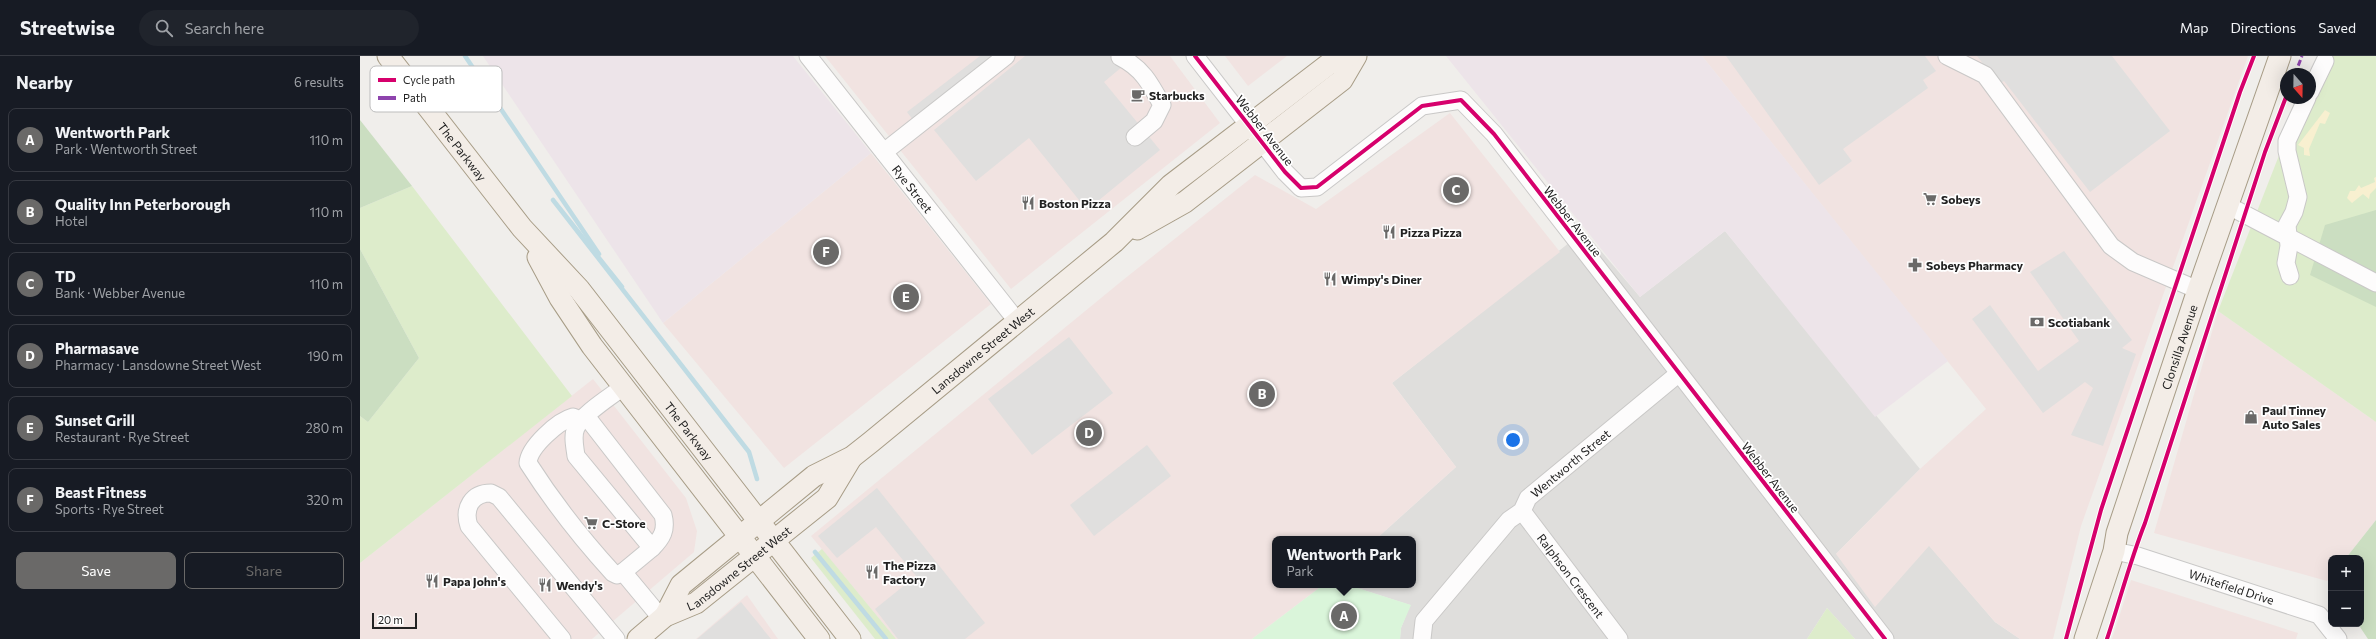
<!DOCTYPE html>
<meta charset="utf-8">
<style>
body{margin:0;font-family:Commissioner,sans-serif;background:#20242c;color:#f1f3f6}
.controls{position:absolute;right:12px;bottom:12px;display:grid;overflow:hidden;border-radius:8px;box-shadow:0 4px 16px #0002}
.controls button{width:36px;height:36px;display:grid;place-items:center;padding:0;border:0;border-bottom:1px solid #363941;background:#171b24;color:#f1f3f6;font:20px sans-serif}
.compass{position:absolute;left:1920px;top:12px;width:36px;height:36px;border-radius:50%;background:#171b24;box-shadow:0 4px 16px #0002;rotate:160deg}
.scale{position:absolute;left:12px;bottom:10px;width:45px;box-sizing:border-box;padding-left:4px;border:2px solid #222;border-top:0;font-size:11px;line-height:14px;white-space:nowrap;color:#222;-webkit-text-stroke:3px #fff;paint-order:stroke}
.you{position:absolute;left:1153px;top:384px;width:14px;height:14px;margin:-10px;border:3px solid #fff;border-radius:50%;background:#1a73e8;box-shadow:0 0 0 6px #1a73e833}
.badge{display:grid;place-items:center;width:26px;height:26px;border-radius:50%;background:#6a6968;color:#fff;font-size:13px;font-weight:700}
.pin{position:absolute;translate:-50% -50%;border:2px solid #fff;box-shadow:0 1px 4px #0006}
.popup{position:absolute;left:912px;top:480px;width:144px;height:52px;box-sizing:border-box;display:grid;place-content:center;border-radius:8px;background:#171b24;filter:drop-shadow(0 1px 3px #0005);font-size:13px;white-space:nowrap;color:#9ea1a6}
.popup b{font-size:15px;color:#f1f3f6}
.popup::after{content:'';position:absolute;left:50%;top:100%;margin-left:-8px;border:8px solid transparent;border-top-color:#171b24}
.list{margin:0;padding:0;list-style:none}
h2{display:flex;justify-content:space-between;align-items:center;height:52px;margin:0;padding:0 16px;font-size:17px}
h2 small{font-size:13px;font-weight:400;color:#9ea1a6}
.list li{display:grid;grid-template-columns:26px 1fr auto;gap:12px;align-items:center;box-sizing:border-box;height:64px;margin:0 8px 8px;padding:0 8px;border:1px solid #363941;border-radius:8px}
.list b{display:block;font-size:15px;white-space:nowrap}
.list p{margin:0;font-size:13px;white-space:nowrap;color:#9ea1a6}
.list em{font-size:13px;font-style:normal;color:#9ea1a6}
.actions{display:flex;gap:8px;padding:12px 16px}
.actions a{flex:1;padding:9px 0;border:1px solid #6a6968;border-radius:8px;text-align:center;font-size:14px;color:#6a6968}
.actions .main{background:#6a6968;color:#fff}
.icon{flex:none;width:22px;height:22px;fill:none;stroke:currentColor;stroke-width:2;stroke-linecap:round;stroke-linejoin:round}
.map{position:relative;flex:none;width:2016px;height:583px;overflow:hidden}
header{display:flex;align-items:center;gap:24px;box-sizing:border-box;height:56px;padding:0 20px;background:#171b24;border-bottom:1px solid #363941}
header strong{font-size:19px}
nav{display:flex;gap:22px;margin-inline-start:auto;font-size:14px}
.search{width:280px;height:36px;background:#20242c;display:flex;align-items:center;gap:10px;box-sizing:border-box;padding:0 14px;border-radius:22px;color:#9ea1a6;font-size:15px}
main{display:flex}
aside{flex:1;background:#171b24}
.map>svg:first-child{display:block}
</style>
<header>
<strong>Streetwise</strong>
<div class="search"><svg class="icon" aria-label="search" viewBox="0 0 24 24"><circle cx="10" cy="10" r="6"/><path d="M15 15l6 6"/></svg>Search here</div>
<nav><a>Map</a><a>Directions</a><a>Saved</a></nav>
</header>
<main>
<aside>
<h2>Nearby<small>6 results</small></h2>
<ul class="list">
<li><span class="badge">A</span><div><b>Wentworth Park</b><p>Park · Wentworth Street</p></div><em>110 m</em></li>
<li><span class="badge">B</span><div><b>Quality Inn Peterborough</b><p>Hotel</p></div><em>110 m</em></li>
<li><span class="badge">C</span><div><b>TD</b><p>Bank · Webber Avenue</p></div><em>110 m</em></li>
<li><span class="badge">D</span><div><b>Pharmasave</b><p>Pharmacy · Lansdowne Street West</p></div><em>190 m</em></li>
<li><span class="badge">E</span><div><b>Sunset Grill</b><p>Restaurant · Rye Street</p></div><em>280 m</em></li>
<li><span class="badge">F</span><div><b>Beast Fitness</b><p>Sports · Rye Street</p></div><em>320 m</em></li>
</ul>
<div class="actions"><a class="main">Save</a><a>Share</a></div>
</aside>
<div class="map">
<svg width="2016" height="583" viewBox="0 0 2016 583">
<rect width="100%" height="100%" fill="#f0eeeb"/>
<path fill="#dfdedc" d="M1224 175 1280 241 1365 175 1560 413 1476 498 1569 489 1635 566 1660 583H1495L1467 552 1447 583H1040L1041 572 1050 549 988 529H1053V483H1016L1096 411 1032 327Z"/>
<g fill="#f1e3e1">
<path d="M465 0H810L860 67 651 233Z"/>
<path d="M865 0H927L888 30Z"/>
<path d="M1342 0H1888L1721 470 1693 583H1660L1635 566 1569 490 1515 551 1476 498 1560 413 1626 353Z"/>
<path d="M1090 57 1200 196 1032 327 1096 411 1016 483H915V529H963L892 583H536L451 480 763 224 895 119 956 153Z"/>
<path d="M511 97 631 248 424 412 303 267Z"/>
<path d="M1858 255 2016 366V464L1986 502H1971V521L1967 525 1794 477Z"/>
<path d="M233 323 326 442 337 475 334 496 232 583H0V507Z"/>
<path d="M1771 524 1938 577 1936 583H1752Z"/>
<path d="M387 539 418 583H336Z"/>
</g>
<g fill="#ede4e9">
<path d="M123 0H433L511 97 303 267Z"/>
<path d="M1086 0H1342L1588 305 1515 361 1365 175 1280 241Z"/>
</g>
<g fill="#ddeccb">
<path d="M1958 0H2016V366L1858 255Z"/>
<path d="M52 130 212 340 0 507V360L8 366 59 302 0 193V152Z"/>
<path d="M462 493 536 583H515L451 502Z"/>
<path d="M1467 552 1495 583H1447Z"/>
</g>
<g fill="#cbdec1">
<path d="M0 64 52 130 0 152Z"/>
<path d="M2016 154V251L1950 219 1965 169Z"/>
<path d="M0 193 59 302 8 366 0 360Z"/>
<path d="M2016 464V583H2008L1998 568H2001V502H1986Z"/>
</g>
<g fill="#f8f0d0">
<path d="M1965 54 1970 57 1965 68 1960 67 1949 93 1950 100 1944 99V92L1938 89Z"/>
<path d="M2016 121V132L2010 138 2009 143 2003 138 1992 147 1987 142 1990 135H1995L1999 129 2001 132 2015 126 2014 122Z"/>
</g>
<path fill="#daf5da" d="M963 529H988L1051 549 1041 572 1040 583H892Z"/>
<g fill="#e0dfde">
<path d="M620 0H637L553 64 547 56Z"/>
<path d="M665 0H775L744 26 800 94 727 154 669 82 616 125 574 74Z"/>
<path d="M1366 0H1565L1576 15 1563 24 1568 32 1483 93 1492 105 1459 129Z"/>
<path d="M1617 0H1752L1810 75 1730 136 1644 25 1639 28Z"/>
<path d="M1704 195 1772 284 1762 292 1776 298 1743 390 1711 379 1733 332 1725 326 1683 357 1612 263 1630 249 1678 315 1719 285 1670 216Z"/>
<path d="M709 281 753 337 672 399 628 343Z"/>
<path d="M787 389 811 420 734 480 710 449Z"/>
<path d="M517 432 625 567 605 583H538L515 553 556 520 516 471 477 502 458 480Z"/>
<path d="M381 546 411 583H337Z"/>
</g>
<g fill="none" stroke-linecap="round" stroke-linejoin="round">
<g stroke="#bfdbe3" stroke-width="4.5">
<path d="M105 0 239 198"/>
<path d="M262 231 193 144 389 396 397 423"/>
<path d="M455 496 526 583"/>
</g>
<g stroke="#c9c8c7" stroke-width="19">
<g id="minor">
<path id="s1" d="M448 0 657 265"/>
<path d="M835 0 925 116 941 132 957 131 1062 50 1101 44 1134 78 1525 583"/>
<path d="M1587 0 1625 19 1751 190 1773 206 1838 234"/>
<path d="M760 1C782 12 790 27 802 49L794 65 775 81"/>
<path d="M1950 36 1965 5"/>
<path d="M524 96 646 0"/>
<path d="M1867 149 2016 227"/>
<path d="M1930 220 1926 207 1929 190 1927 169 1934 156 1938 141 1927 95V85L1947 42"/>
<path d="M263 331C250 341 222 358 216 372 212 380 215 391 216 400L292 492 263 516 302 563"/>
<path d="M226 360 303 459C307 474 302 482 292 492"/>
<path d="M220 364 213 361C198 365 169 391 168 407 193 446 221 482 253 517L257 519 263 516"/>
<path id="s2" d="M1162 455 1259 583"/>
<path id="s3" d="M1754 495 1778 500 1959 559 1978 583"/>
<path d="M202 583 109 470C103 452 112 437 131 437L139 441 256 583"/>
<path id="s4" d="M1062 583 1064 565 1149 464 1162 455 1168 442 1318 318"/>
</g>
</g>
<g stroke="#a79c86" stroke-width="23">
<g id="major">
<path id="s5" d="M28 0 162 172 219 233 490 583"/>
<path d="M777 173 825 146 982 24 996 0"/>
<path d="M178 201 200 242 232 290 459 583"/>
<path id="s6" d="M305 560 321 529 454 420 492 401 511 386 754 186 811 129 969 8 989 0"/>
<path id="s7" d="M278 583 305 560 336 547 467 442 491 402"/>
<path id="s8" d="M1725 583 1754 495 1757 477 1838 234 1920 0"/>
</g>
</g>
<use href="#minor" stroke="#fdfcfc" stroke-width="17"/>
<use href="#major" stroke="#f3ede7" stroke-width="21"/>
<path stroke="#8e44ad" stroke-width="3" stroke-dasharray="6 3" stroke-linecap="butt" d="M1935 18 1942 0"/>
<g stroke="#fff" stroke-width="6">
<g id="cycleway">
<path d="M835 0 925 116 941 132 957 131 1062 50 1101 44 1134 78 1525 583"/>
<path d="M1706 583 1741 454 1880 36 1894 0"/>
<path d="M1747 583C1760 544 1770 505 1785 467L1905 96 1926 41"/>
</g>
</g>
<use href="#cycleway" stroke="#d6006c" stroke-width="4"/>
</g>
<defs>
<g id="cafe-bare" transform="scale(1.08)"><path d="M-5.5-4.5H6V0H3Q3 3.5 0 3.5H-2.5Q-5.5 3.5-5.5 0ZM3-3.2v2h1.7v-2ZM-6 4.5H4V6H-6Z" fill="#6a6968" stroke="#fff" stroke-width="2.5" paint-order="stroke"/></g>
<g id="supermarket-bare" transform="scale(1.08)"><path d="M-6-5.5h2.5l.6 2H6L4.5 2H-2.5L-4.4-4H-6ZM-1.5 3.2a1.3 1.3 0 1 0 .1 0ZM3 3.2a1.3 1.3 0 1 0 .1 0Z" fill="#6a6968" stroke="#fff" stroke-width="2.5" paint-order="stroke"/></g>
<g id="restaurant-bare" transform="scale(1.08)"><path d="M-5-6h1v4h1v-4h1v4h1v-4h1v5L-1.5 .5V6h-2V.5L-5-1ZM5-6V6H3V1.5H1.5Q1.5-4 5-6Z" fill="#6a6968" stroke="#fff" stroke-width="2.5" paint-order="stroke"/></g>
<g id="pharmacy-bare" transform="scale(1.08)"><path d="M-2-6h4v4h4v4h-4v4h-4v-4h-4v-4h4Z" fill="#6a6968" stroke="#fff" stroke-width="2.5" paint-order="stroke"/></g>
<g id="bank-bare" transform="scale(1.08)"><path d="M-6-4H6V4H-6ZM0-2.3a2.3 2.3 0 1 0 0 4.6a2.3 2.3 0 1 0 0-4.6Z" fill="#6a6968" stroke="#fff" stroke-width="2.5" paint-order="stroke"/></g>
<g id="shop-bare" transform="scale(1.08)"><path d="M-5-2.5h2.3a2.7 3.5 0 0 1 5.4 0H5L5.5 6h-11ZM-1.5-2.5h3a1.5 2.3 0 0 0-3 0Z" fill="#6a6968" stroke="#fff" stroke-width="2.5" paint-order="stroke"/></g>
</defs>
<g fill-rule="evenodd">
<use href="#cafe-bare" x="778" y="39"/>
<use href="#supermarket-bare" x="1570" y="143"/>
<use href="#restaurant-bare" x="668" y="147"/>
<use href="#restaurant-bare" x="1029" y="176"/>
<use href="#pharmacy-bare" x="1555" y="209"/>
<use href="#restaurant-bare" x="970" y="223"/>
<use href="#bank-bare" x="1677" y="266"/>
<use href="#shop-bare" x="1891" y="361"/>
<use href="#supermarket-bare" x="231" y="467"/>
<use href="#restaurant-bare" x="512" y="516"/>
<use href="#restaurant-bare" x="72" y="525"/>
<use href="#restaurant-bare" x="185" y="529"/>
</g>
<g text-anchor="middle" dominant-baseline="central" stroke-width="3.5" stroke-linejoin="round" paint-order="stroke">
<g font-size="12" font-weight="bold" fill="#222" stroke="#fff" text-anchor="start">
<text x="789" y="39">Starbucks</text>
<text x="1581" y="143">Sobeys</text>
<text x="679" y="147">Boston Pizza</text>
<text x="1040" y="176">Pizza Pizza</text>
<text x="1566" y="209">Sobeys Pharmacy</text>
<text x="981" y="223">Wimpy's Diner</text>
<text x="1688" y="266">Scotiabank</text>
<text x="1902" y="354">Paul Tinney<tspan x="1902" dy="14">Auto Sales</tspan></text>
<text x="242" y="467">C-Store</text>
<text x="523" y="509">The Pizza<tspan x="523" dy="14">Factory</tspan></text>
<text x="83" y="525">Papa John's</text>
<text x="196" y="529">Wendy's</text>
</g>
<g font-size="12" fill="#222" stroke="#fff">
<text transform="translate(905 74) rotate(52)">Webber Avenue</text>
<text stroke="none"><textPath href="#s5" startOffset="121">The Parkway</textPath></text>
<text stroke="none"><textPath href="#s1" startOffset="169">Rye Street</textPath></text>
<text transform="translate(1213 165) rotate(52)">Webber Avenue</text>
<text stroke="none"><textPath href="#s8" startOffset="307">Clonsilla Avenue</textPath></text>
<text stroke="none"><textPath href="#s6" startOffset="418">Lansdowne Street West</textPath></text>
<text stroke="none"><textPath href="#s5" startOffset="481">The Parkway</textPath></text>
<text stroke="none"><textPath href="#s4" startOffset="235">Wentworth Street</textPath></text>
<text transform="translate(1411 421) rotate(52)">Webber Avenue</text>
<text stroke="none"><textPath href="#s7" startOffset="124">Lansdowne Street West</textPath></text>
<text stroke="none"><textPath href="#s2" startOffset="81">Ralphson Crescent</textPath></text>
<text stroke="none"><textPath href="#s3" startOffset="123">Whitefield Drive</textPath></text>
</g>
</g>
<rect x="10" y="10" width="132" height="46" rx="6" fill="#fff" stroke="#bdbdbd" stroke-width="1"/>
<rect x="18" y="22" width="18" height="4" fill="#d6006c"/>
<rect x="18" y="40" width="18" height="4" fill="#8e44ad"/>
<g font-size="11" fill="#222">
<text x="43" y="28">Cycle path</text>
<text x="43" y="46">Path</text>
</g>
</svg>
<div class="controls">
<button>+</button>
<button>−</button>
</div>
<svg class="compass" viewBox="-18 -18 36 36"><path d="M0-13l5 13h-10z" fill="#e53935"/><path d="M0 13l5-13h-10z" fill="#9ea1a6"/></svg>
<div class="scale">20 m</div>
<div class="you"></div>
<div class="pin badge" style="left:984px;top:560px">A</div>
<div class="popup"><b>Wentworth Park</b>Park</div>
<div class="pin badge" style="left:902px;top:338px">B</div>
<div class="pin badge" style="left:1096px;top:134px">C</div>
<div class="pin badge" style="left:729px;top:377px">D</div>
<div class="pin badge" style="left:546px;top:241px">E</div>
<div class="pin badge" style="left:466px;top:196px">F</div>
</div>
</main>
